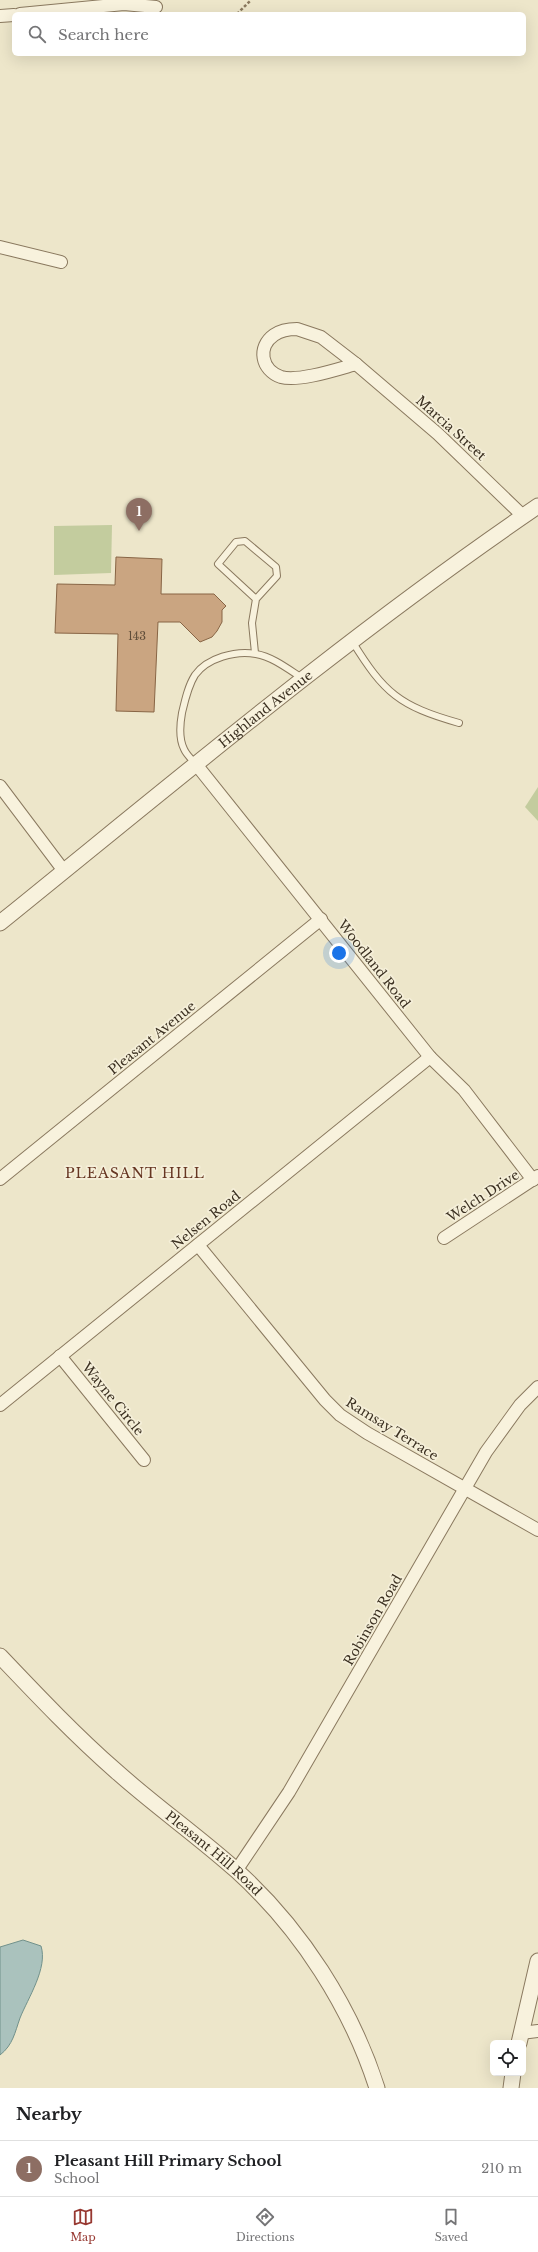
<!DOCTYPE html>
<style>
body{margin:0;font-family:"Libre Baskerville",serif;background:#f6f6f6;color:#202124}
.controls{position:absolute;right:12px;bottom:12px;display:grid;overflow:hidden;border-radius:6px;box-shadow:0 4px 16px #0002}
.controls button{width:36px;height:36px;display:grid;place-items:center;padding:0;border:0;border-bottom:1px solid #e0e0e0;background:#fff;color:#202124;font:20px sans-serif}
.you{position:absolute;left:339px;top:953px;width:14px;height:14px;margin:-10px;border:3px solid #fff;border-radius:50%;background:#1a73e8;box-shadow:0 0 0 6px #1a73e833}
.badge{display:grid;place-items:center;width:26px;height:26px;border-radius:50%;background:#973831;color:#fff;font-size:13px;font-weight:700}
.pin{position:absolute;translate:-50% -33px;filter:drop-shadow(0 1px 2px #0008)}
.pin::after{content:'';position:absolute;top:21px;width:14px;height:12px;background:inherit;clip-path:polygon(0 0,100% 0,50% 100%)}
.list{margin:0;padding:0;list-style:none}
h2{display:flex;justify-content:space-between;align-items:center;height:52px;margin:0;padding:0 16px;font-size:17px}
h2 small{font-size:13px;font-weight:400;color:#757577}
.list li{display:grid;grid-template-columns:26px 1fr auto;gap:12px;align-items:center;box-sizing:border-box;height:56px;padding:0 16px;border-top:1px solid #e0e0e0}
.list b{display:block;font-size:15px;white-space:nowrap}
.list p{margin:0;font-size:13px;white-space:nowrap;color:#757577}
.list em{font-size:13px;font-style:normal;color:#757577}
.icon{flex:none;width:22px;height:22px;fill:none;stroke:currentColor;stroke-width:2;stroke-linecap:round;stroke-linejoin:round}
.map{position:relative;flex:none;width:538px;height:2088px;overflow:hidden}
.search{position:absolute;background:#fff;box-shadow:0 4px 16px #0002;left:12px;right:12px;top:12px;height:44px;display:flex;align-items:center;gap:10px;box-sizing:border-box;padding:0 14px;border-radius:6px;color:#757577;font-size:15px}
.sheet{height:108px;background:#fff}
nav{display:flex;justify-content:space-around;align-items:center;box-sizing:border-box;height:56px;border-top:1px solid #e0e0e0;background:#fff;font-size:11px;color:#757577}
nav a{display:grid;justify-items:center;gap:2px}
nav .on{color:#973831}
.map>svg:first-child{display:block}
</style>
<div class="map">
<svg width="538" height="2088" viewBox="0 0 538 2088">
<rect width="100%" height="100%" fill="#ede6ca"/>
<g fill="#c3cc9e">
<path d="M112 525 111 573 54 575V526Z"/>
<path d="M538 787V821L525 807Z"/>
</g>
<path fill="#aac2bd" stroke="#71918b" d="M23 1940 41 1946C48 1968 28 1998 20 2018 15 2032 13 2045 0 2055V1947Z"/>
<path fill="#caa581" stroke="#886545" d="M116 557 162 559 161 594H214L226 606 222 610V622L217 631 212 637 200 642 180 622H158L154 712 116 711 118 634 55 633 57 584 115 585Z"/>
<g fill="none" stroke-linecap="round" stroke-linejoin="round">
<g stroke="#8a795f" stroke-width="8">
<g id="service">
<path d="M352 641C384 693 399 706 459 723"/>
<path d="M255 653 252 623 256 599 277 576 276 567 245 541 236 542 218 564 256 599"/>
<path d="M195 763C191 759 186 754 184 749 179 739 180 724 182 713 185 700 188 686 195 675 207 658 236 650 256 654 273 657 288 669 302 678"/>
</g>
</g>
<g stroke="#8a795f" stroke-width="14">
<g id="minor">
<path d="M20 14 124 4 156 7"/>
<path d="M0 16 14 15"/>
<path d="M0 247 61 262"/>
<path d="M297 329 321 337 356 364C338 369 299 382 281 377 261 370 257 347 274 335 281 330 289 329 297 329Z"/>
<path d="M356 364 438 434 523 516"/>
<path d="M195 763 430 1057 464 1090 533 1180"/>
<path d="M0 786 64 871"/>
<path d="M0 1179 321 919"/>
<path d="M444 1238 538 1176"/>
<path d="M198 1245 325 1400 340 1415 367 1433 538 1530"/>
<path d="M60 1356 144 1460"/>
<path d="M0 1405 430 1057"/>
<path d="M236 1871 289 1792 486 1452 520 1405 538 1387"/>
<path d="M521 2033 538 2031"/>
</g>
</g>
<g stroke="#8a795f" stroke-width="17">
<g id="tertiary">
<path id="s1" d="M0 923C177 780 350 634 538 506"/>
<path id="s2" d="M0 1656C38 1696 75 1735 116 1771 155 1806 198 1836 237 1871 301 1929 351 2007 377 2088"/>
<path d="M519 2043 538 1961"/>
<path d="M511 2088 513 2073"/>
</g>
</g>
<path stroke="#8a795f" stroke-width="2.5" stroke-dasharray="3 2" stroke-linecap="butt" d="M237 14 251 0"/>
<use href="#service" stroke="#f8f2dd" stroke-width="6"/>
<use href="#minor" stroke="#f8f2dd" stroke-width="12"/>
<use href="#tertiary" stroke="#f8f2dd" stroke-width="15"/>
</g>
<g text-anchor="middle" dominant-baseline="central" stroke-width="3.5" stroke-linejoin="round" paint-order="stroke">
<g font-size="11" fill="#5f4d39">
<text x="137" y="636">143</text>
</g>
<g font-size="13" fill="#3b3021" stroke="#f5efd9">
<text transform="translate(451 428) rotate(42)">Marcia Street</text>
<text stroke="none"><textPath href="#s1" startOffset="341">Highland Avenue</textPath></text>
<text transform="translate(374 964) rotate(52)">Woodland Road</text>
<text transform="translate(152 1038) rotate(-39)">Pleasant Avenue</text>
<text transform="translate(483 1196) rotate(-33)">Welch Drive</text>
<text transform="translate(206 1220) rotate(-39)">Nelsen Road</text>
<text transform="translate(113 1399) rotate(51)">Wayne Circle</text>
<text transform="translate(392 1429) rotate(32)">Ramsay Terrace</text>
<text transform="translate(373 1620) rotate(-60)">Robinson Road</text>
<text stroke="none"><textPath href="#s2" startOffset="291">Pleasant Hill Road</textPath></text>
</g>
<g font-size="14" letter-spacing="1" fill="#663622" stroke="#f5efd9">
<text x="135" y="1173">PLEASANT HILL</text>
</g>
</g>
</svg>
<div class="controls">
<button><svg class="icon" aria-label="locate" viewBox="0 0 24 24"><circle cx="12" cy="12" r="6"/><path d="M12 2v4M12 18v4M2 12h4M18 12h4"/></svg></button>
</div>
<div class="you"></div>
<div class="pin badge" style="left:139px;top:531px;background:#8d6e63">1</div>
<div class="search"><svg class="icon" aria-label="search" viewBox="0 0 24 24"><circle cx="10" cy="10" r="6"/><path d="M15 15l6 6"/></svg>Search here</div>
</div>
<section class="sheet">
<h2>Nearby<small></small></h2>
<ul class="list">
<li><span class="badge" style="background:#8d6e63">1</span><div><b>Pleasant Hill Primary School</b><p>School</p></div><em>210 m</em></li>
</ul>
</section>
<nav>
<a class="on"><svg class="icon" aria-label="map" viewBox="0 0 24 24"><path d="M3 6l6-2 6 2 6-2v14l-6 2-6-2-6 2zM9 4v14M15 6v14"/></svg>Map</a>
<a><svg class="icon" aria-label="directions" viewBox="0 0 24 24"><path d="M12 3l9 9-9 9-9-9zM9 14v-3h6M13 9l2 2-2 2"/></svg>Directions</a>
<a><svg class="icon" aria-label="saved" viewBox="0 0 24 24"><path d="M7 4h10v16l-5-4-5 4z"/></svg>Saved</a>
</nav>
